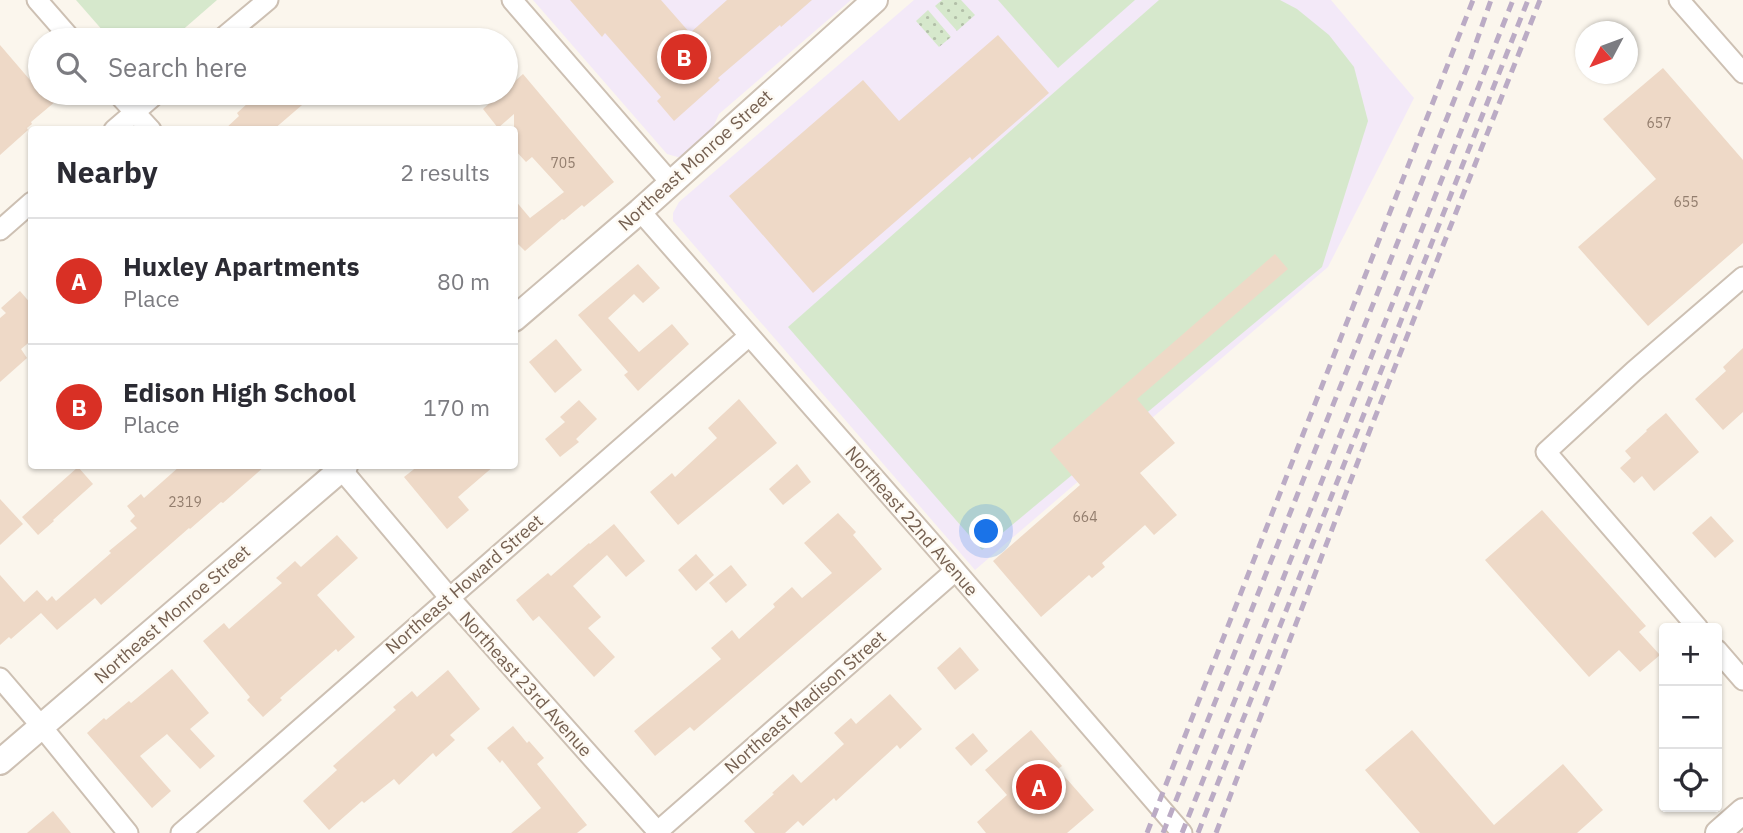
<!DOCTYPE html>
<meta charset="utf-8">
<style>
body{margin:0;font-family:"IBM Plex Sans",sans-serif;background:#f7f7f7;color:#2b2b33}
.controls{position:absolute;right:21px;bottom:21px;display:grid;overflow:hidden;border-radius:7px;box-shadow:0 2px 5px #0004}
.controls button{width:63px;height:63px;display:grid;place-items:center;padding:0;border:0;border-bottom:2px solid #e1e1e2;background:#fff;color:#2b2b33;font:35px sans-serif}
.compass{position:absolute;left:1575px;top:21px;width:63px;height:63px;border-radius:50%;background:#fff;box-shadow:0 2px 5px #0004;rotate:229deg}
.you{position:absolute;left:987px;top:532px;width:24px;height:24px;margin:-18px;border:5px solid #fff;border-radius:50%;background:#1a73e8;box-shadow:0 0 0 10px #1a73e833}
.badge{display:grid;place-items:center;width:46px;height:46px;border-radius:50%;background:#d93025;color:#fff;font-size:23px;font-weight:700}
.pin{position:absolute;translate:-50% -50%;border:4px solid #fff;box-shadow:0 2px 7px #0006}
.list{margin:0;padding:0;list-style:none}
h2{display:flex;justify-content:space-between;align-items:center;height:91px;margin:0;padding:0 28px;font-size:30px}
h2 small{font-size:23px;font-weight:400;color:#7c7c81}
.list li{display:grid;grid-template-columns:46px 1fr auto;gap:21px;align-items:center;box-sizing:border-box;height:126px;padding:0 28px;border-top:2px solid #e1e1e2}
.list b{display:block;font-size:26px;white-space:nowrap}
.list p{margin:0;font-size:23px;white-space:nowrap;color:#7c7c81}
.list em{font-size:23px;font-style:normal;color:#7c7c81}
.icon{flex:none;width:38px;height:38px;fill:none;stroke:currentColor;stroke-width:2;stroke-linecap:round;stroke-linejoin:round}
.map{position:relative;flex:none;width:1743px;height:833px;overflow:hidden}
.search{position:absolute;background:#fff;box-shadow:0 2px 5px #0004;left:28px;top:28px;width:490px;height:77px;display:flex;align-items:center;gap:18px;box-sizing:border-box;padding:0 24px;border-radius:38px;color:#7c7c81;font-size:26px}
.panel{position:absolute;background:#fff;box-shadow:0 2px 5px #0004;left:28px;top:126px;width:490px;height:343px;border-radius:7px}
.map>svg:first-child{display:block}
</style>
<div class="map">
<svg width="1743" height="833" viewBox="0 0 1743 833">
<defs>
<pattern id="grass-dots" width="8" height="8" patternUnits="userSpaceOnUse" patternTransform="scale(1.75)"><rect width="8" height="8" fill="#d6e8cc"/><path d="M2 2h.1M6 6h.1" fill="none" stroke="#b2bfa8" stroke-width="1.8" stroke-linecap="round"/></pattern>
</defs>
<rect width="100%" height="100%" fill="#fbf6ed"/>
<g fill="#f3e9f8">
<path d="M533 0H851L719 114 711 132 681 158 667 154Z"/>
<path d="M914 0H1331L1414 98 1328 267 975 570 673 221V213L679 202Z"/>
</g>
<g fill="url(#grass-dots)">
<path d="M942 0H961L975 15 957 31 935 6Z"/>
<path d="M928 10 951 37 939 47 916 21Z"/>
</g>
<g fill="#d6e8cc">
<path d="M76 0H217L171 40H111Z"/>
<path d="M998 0H1135L1058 68Z"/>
<path d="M1159 0H1280L1297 9 1329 35 1354 67 1368 121 1322 267 982 550 788 327Z"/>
</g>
<g fill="#eed9c7">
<path d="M570 0H661L690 33 727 0H812L781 27 780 25 718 78 720 80 674 121 657 101 661 97 605 33 602 37Z"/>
<path d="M998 35 1049 93 972 160 970 157 813 293 729 196 863 80 899 121Z"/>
<path d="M0 45 30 80 35 76 40 83V93H49L56 101 31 122 32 124 27 128 28 130 0 155Z"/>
<path d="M1663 68 1743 160V243L1648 326 1578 247 1656 179 1603 119Z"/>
<path d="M523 74 614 182 584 207 582 205 564 220 562 219 525 251 514 240V199L530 218 564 192 532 157 526 162 514 149V114L498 128 483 109 501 93H506V89Z"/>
<path d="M259 93H316L273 130H224L239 116 237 113Z"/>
<path d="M1275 254 1288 269 1137 399 1175 443 1140 473 1177 515 1154 535 1145 525 1102 563 1105 567 1092 578 1089 575 1041 617 993 561 1080 485 1050 450Z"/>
<path d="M638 264 660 288 643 303 634 294 608 318 639 352 672 324 689 344 638 391 624 375 628 372 578 315Z"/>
<path d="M20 291 32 305V340L21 349 27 358 0 382V318L6 313 1 308Z"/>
<path d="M556 339 582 370 555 393 529 362Z"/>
<path d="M1743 348V412L1723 430 1695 399 1726 371 1723 367Z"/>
<path d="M739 399 777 443 678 525 650 492 672 473 675 477 717 438 708 428Z"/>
<path d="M579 400 597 419 576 439 579 442 560 457 545 439 565 422 560 417Z"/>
<path d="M1666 413 1699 452 1654 491 1642 476 1634 483 1620 468 1631 458 1625 451 1647 431 1646 430Z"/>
<path d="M797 464 811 482 783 505 769 489Z"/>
<path d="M180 466H265L223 503 221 502 190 529 189 528 101 605 95 598 57 630 41 613 11 639 9 637 0 645V575L24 602 37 590 47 601 52 596 56 601 111 553 109 551 137 528 130 521 135 516 127 506 141 494 144 498Z"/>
<path d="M418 466H494L458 497 469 510 447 529 404 477Z"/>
<path d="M78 467 93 484 53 520 54 521 38 535 22 517Z"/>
<path d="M0 499 23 524 0 545Z"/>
<path d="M1542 510 1646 626 1639 632 1660 655 1640 672 1619 650 1589 677 1485 560Z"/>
<path d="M838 513 856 532 853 535 882 569 694 731 690 727 655 756 634 731 721 659 711 648 732 630 739 639 775 607 773 604 792 587 802 598 832 573 804 543Z"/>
<path d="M1711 516 1734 541 1715 558 1692 533Z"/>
<path d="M614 524 645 561 626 577 607 555 573 586 601 617 588 628 615 657 594 677 539 616 533 621 516 600 548 573 551 576 589 543 590 544Z"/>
<path d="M337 535 358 558 317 595 355 637 338 652 336 649 280 698 282 700 263 717 247 700 250 697 203 641 224 623 229 629 282 583 276 578 295 561 301 567Z"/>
<path d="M696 554 714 575 696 591 678 570Z"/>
<path d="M731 565 747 585 726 603 709 583Z"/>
<path d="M960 647 979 670 955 690 937 668Z"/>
<path d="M172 669 209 713 190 729 215 756 200 769 167 734 140 756 171 791 152 808 87 733 104 718 106 720 129 701 131 703Z"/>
<path d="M448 670 480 709 450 735 455 740 436 757 433 753 399 785 394 779 364 803 362 801 329 830 303 801 337 770 333 766 396 710 393 707 412 691 417 697Z"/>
<path d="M890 694 922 729 900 749 897 745 836 801 834 798 803 826 798 821 785 833H755L744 821 774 794 772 793 793 774 801 783 844 744 834 733 851 718 856 724Z"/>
<path d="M513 726 527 743 529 741 544 758 537 764 587 825 577 833H511L541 808 502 760 500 763 487 748Z"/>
<path d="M1031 730 1062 766 1058 769 1094 810 1067 833H986L977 822 1007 795 985 770Z"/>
<path d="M1412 730 1494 825 1563 764 1603 810 1577 833H1420L1365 770Z"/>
<path d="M973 733 988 751 971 766 955 748Z"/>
<path d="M53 811 71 833H27Z"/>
</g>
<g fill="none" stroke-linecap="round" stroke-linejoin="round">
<g stroke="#cdc0b3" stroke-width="23">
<g id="minor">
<path d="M37 0 72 40"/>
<path d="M512 0 671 183"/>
<path d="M1679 0 1743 73"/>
<path d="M220 40 268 0"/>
<path d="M117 93 151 130"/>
<path d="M114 130 157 93"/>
<path d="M640 211 936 548 1182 833"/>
<path d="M0 230 32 202"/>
<path d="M341 469 449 597 659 833"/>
<path d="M1698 628 1546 452 1634 371 1743 277"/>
<path d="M1717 650 1743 680"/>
<path d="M0 678 42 727 128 833"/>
<path d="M181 833 749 336"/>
<path d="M656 833 955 571"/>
</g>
</g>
<g stroke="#cdc0b3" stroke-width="28">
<g id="tertiary">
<path d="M514 319 640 211 875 0"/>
<path d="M0 762 345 466"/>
<path d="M1718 833 1743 811"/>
</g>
</g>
<use href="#minor" stroke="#fff" stroke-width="19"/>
<use href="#tertiary" stroke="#fff" stroke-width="24"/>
<g stroke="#bbabc5" stroke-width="5" stroke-dasharray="10 7" stroke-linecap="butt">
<path d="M1147 833 1473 0"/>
<path d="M1163 833 1470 60 1491 0"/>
<path d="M1182 833 1513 0"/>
<path d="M1198 833 1528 0"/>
<path d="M1216 833 1370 430 1540 0"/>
</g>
</g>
<g text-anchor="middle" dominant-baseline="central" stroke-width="5" stroke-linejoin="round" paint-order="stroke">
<g font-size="14" fill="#937e6e">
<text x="1659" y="123">657</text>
<text x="563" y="163">705</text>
<text x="1686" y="202">655</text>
<text x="185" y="502">2319</text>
<text x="1085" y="517">664</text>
</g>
<g font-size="18" fill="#756051" stroke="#fefaf3">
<text transform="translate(695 160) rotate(-42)">Northeast Monroe Street</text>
<text transform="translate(912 521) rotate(49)">Northeast 22nd Avenue</text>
<text transform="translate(464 584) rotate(-41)">Northeast Howard Street</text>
<text transform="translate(172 614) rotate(-41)">Northeast Monroe Street</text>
<text transform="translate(526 684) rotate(48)">Northeast 23rd Avenue</text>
<text transform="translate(805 702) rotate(-41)">Northeast Madison Street</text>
</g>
</g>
</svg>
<div class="controls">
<button>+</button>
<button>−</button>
<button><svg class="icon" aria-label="locate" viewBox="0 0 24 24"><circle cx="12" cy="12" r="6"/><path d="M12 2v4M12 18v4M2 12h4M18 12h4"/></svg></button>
</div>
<svg class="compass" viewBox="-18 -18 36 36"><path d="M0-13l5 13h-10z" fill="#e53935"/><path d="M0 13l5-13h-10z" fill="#7c7c81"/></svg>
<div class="you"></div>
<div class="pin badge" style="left:1039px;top:787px">A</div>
<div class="pin badge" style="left:684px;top:57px">B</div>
<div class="search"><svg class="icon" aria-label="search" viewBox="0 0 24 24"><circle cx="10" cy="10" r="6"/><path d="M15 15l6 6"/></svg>Search here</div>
<section class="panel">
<h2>Nearby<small>2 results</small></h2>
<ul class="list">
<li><span class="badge">A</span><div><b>Huxley Apartments</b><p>Place</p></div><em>80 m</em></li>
<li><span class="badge">B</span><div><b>Edison High School</b><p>Place</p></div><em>170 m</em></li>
</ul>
</section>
</div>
